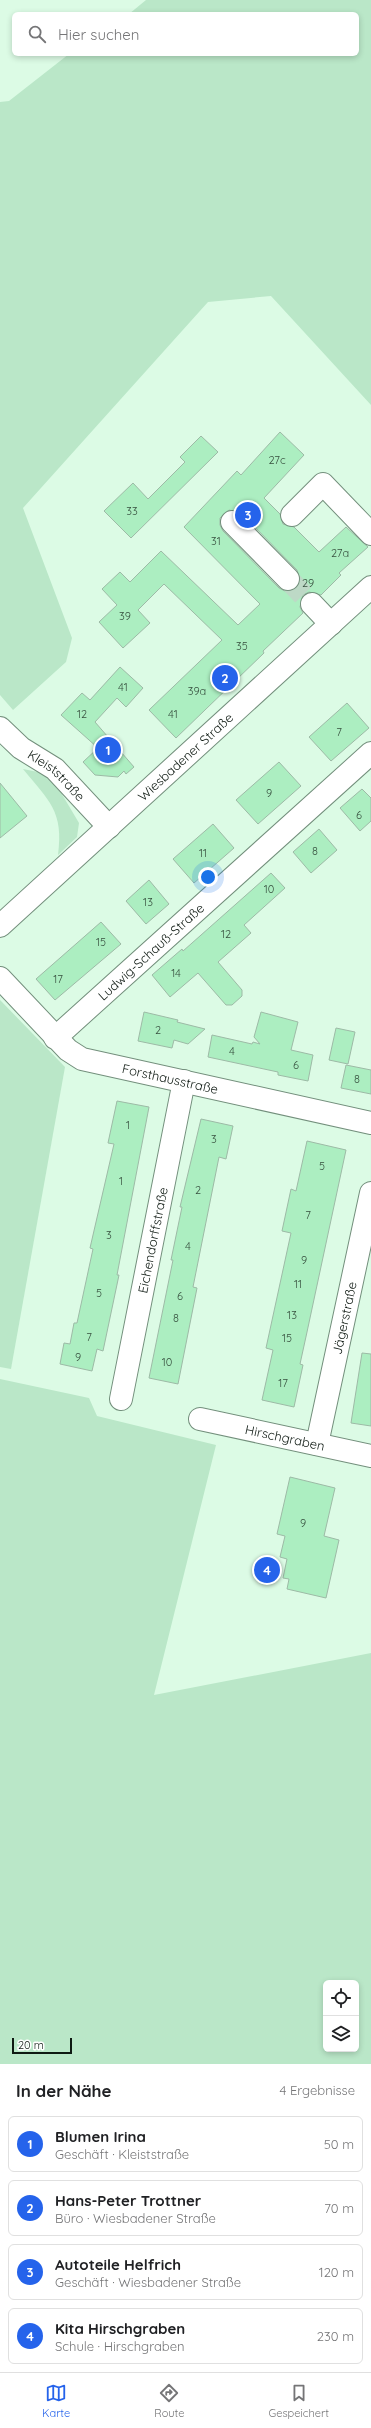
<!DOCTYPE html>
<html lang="de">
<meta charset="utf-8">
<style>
body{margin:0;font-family:Quicksand,sans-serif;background:#f2f2f2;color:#202124}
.controls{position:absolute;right:12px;bottom:12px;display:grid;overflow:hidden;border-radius:6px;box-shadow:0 2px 6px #0003}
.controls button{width:36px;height:36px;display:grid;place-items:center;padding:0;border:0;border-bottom:1px solid #e0e0e0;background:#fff;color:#202124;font:20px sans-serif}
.scale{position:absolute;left:12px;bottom:10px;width:60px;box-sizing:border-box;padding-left:4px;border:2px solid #0f1a13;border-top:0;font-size:11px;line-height:14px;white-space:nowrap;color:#0f1a13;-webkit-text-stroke:3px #fff;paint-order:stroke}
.you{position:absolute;left:208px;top:877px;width:14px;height:14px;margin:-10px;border:3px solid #fff;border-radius:50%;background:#1a73e8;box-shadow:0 0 0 6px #1a73e833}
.badge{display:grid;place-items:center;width:26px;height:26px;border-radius:50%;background:#2563eb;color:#fff;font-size:13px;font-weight:700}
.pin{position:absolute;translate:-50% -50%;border:2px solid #fff;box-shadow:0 1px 4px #0006}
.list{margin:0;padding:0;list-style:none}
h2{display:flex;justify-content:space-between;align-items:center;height:52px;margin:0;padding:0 16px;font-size:17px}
h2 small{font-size:13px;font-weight:400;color:#757577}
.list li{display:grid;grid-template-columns:26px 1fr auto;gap:12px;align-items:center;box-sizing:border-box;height:56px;margin:0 8px 8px;padding:0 8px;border:1px solid #e0e0e0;border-radius:6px}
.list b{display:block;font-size:15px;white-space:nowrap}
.list p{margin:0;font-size:13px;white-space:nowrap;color:#757577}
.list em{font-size:13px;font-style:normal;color:#757577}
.icon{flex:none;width:22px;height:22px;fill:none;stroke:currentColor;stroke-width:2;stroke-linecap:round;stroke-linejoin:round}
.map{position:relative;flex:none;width:371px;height:2064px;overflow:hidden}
.search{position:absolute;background:#fff;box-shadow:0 2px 6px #0003;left:12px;right:12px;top:12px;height:44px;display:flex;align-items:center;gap:10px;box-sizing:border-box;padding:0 14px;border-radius:6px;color:#757577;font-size:15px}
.sheet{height:308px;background:#fff}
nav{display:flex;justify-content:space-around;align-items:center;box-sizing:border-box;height:56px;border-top:1px solid #e0e0e0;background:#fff;font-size:11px;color:#757577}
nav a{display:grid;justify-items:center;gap:2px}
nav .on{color:#2563eb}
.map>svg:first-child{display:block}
</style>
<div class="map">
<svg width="371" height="2064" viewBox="0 0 371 2064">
<rect width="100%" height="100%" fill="#dcfbe5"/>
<g fill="#bae7c8" fill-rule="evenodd">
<path d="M146 0H371V405L271 296 208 302 23 508 72 638 66 662 13 710 0 695V102L9 101 69 54H357V14H129Z"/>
<path d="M23 769 38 772 49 778 60 791 79 823 77 837 58 855C64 811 49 801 23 769Z"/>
<path d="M0 1000 65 1067 11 1369 0 1367Z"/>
<path d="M0 1379 89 1398 97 1416 216 1445 154 1695 371 1653V2064H0ZM326 1983H356V2049H326Z"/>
</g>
<g fill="#aceec1" stroke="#9dbaa6" fill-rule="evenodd">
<path d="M280 432 304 455 264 498 280 514 283 524 294 527 319 552 346 527 368 547 339 573 341 575 321 595 309 592 303 595 300 607 303 613 263 651 264 653 176 738 149 710 222 640 164 584 138 610 150 623 123 648 99 622 117 605 102 589 120 572 130 582 161 551 238 625 260 604 184 527 237 471 241 475ZM229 510 241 513 297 570 300 582 296 588 285 591 279 588 223 531 220 525V518Z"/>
<path d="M201 436 218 452 131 538 104 511 133 483 148 499 185 462 180 457Z"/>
<path d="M120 667 143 688 126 707 117 698 95 722 134 767 126 774 124 771 118 777 95 775 83 762 98 748 61 715 82 693 90 700Z"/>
<path d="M347 703 369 728 331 761 309 737Z"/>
<path d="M279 762 301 786 258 824 236 800Z"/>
<path d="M0 783 27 816 0 838Z"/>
<path d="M362 789 371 798V821L360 831 340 808Z"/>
<path d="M213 824 234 848 194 883 173 859Z"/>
<path d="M319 829 337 850 311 873 293 852Z"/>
<path d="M271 873 285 888 244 925 251 933 218 962 242 990V996L232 1005H226L198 973 170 997 152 975 182 949 183 951Z"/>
<path d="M149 880 169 904 146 924 126 901Z"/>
<path d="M101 922 121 944 55 1000 36 979Z"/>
<path d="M144 1012 178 1020 177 1022 205 1029 188 1044 174 1040 172 1048 138 1041Z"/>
<path d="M261 1012 298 1022 291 1050 313 1055 308 1081 278 1075V1072L208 1057 212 1035 252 1044 253 1042 260 1044 254 1037Z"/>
<path d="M336 1028 355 1032 348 1064 329 1060Z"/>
<path d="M346 1065 371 1070V1094L341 1088Z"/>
<path d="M117 1101 149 1107 117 1275H119L103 1351 97 1349 92 1371 60 1364 64 1343 70 1344 74 1323H77L93 1249 90 1248 114 1144 108 1143Z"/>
<path d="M201 1119 233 1126 226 1159 219 1157 193 1287 197 1288 178 1384 149 1378 173 1260H171L182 1207H180Z"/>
<path d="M307 1141 346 1150 307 1332 300 1364 303 1365 294 1407 262 1400 273 1350 266 1348 291 1233 282 1231 291 1189 296 1191Z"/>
<path d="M362 1353 371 1354V1426L351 1423Z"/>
<path d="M290 1477 335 1488 324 1536 339 1540 326 1598 287 1589 289 1579 283 1578 287 1559 280 1557 285 1536 277 1534Z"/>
</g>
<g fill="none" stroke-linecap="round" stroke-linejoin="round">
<path stroke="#bdd9c6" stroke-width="22" stroke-dasharray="22 11" stroke-linecap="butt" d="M288 579 312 604"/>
<g stroke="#738f7c" stroke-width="24">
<g id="minor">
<path d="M292 515 323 484 371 534"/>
<path d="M232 522 288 579"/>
<path d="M312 604 331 624"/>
<path id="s1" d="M0 728 21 748 55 769 109 827"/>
<path id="s2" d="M0 978 68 1050 82 1059 371 1123"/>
<path id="s3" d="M55 1038 371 753"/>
<path id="s4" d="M121 1399 184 1081"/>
<path id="s5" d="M200 1419 371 1456"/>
<path id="s6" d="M317 1444 371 1193"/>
</g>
</g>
<g stroke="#738f7c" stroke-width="24">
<g id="major">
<path id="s7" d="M0 926 371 587"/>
</g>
</g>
<use href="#minor" stroke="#fff" stroke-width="22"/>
<use href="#major" stroke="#fff" stroke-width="22"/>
</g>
<g text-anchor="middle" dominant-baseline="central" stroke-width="3" stroke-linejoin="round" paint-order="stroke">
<g font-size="11" fill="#364f3e">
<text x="277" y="460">27c</text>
<text x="132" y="511">33</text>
<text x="216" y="541">31</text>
<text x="340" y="553">27a</text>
<text x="308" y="583">29</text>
<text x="125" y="616">39</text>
<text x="242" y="646">35</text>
<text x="123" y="687">41</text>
<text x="197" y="691">39a</text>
<text x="82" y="714">12</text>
<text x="173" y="714">41</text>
<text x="339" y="732">7</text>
<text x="269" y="793">9</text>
<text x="359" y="815">6</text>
<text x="315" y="851">8</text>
<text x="203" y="853">11</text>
<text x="269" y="889">10</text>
<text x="148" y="902">13</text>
<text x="226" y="934">12</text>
<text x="101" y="942">15</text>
<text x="176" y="973">14</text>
<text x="58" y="979">17</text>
<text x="158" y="1030">2</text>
<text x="232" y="1051">4</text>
<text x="296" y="1065">6</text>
<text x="357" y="1079">8</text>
<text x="128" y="1125">1</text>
<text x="214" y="1139">3</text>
<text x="322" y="1166">5</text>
<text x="121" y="1181">1</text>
<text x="198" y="1190">2</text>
<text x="308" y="1215">7</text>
<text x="109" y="1235">3</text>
<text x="188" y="1246">4</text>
<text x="304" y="1260">9</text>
<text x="298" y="1284">11</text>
<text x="99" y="1293">5</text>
<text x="180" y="1296">6</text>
<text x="292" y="1315">13</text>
<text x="176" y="1318">8</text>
<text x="89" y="1337">7</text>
<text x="287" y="1338">15</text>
<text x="78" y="1357">9</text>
<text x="167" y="1362">10</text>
<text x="283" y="1383">17</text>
<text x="303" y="1523">9</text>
</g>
<g font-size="13" fill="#0f1a13" stroke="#fff">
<text stroke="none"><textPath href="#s7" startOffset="251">Wiesbadener Straße</textPath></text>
<text stroke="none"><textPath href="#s1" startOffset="74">Kleiststraße</textPath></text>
<text stroke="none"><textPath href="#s3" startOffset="129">Ludwig-Schauß-Straße</textPath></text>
<text stroke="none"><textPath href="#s2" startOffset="206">Forsthausstraße</textPath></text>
<text stroke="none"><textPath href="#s4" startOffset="162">Eichendorffstraße</textPath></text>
<text stroke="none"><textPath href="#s6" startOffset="129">Jägerstraße</textPath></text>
<text stroke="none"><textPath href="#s5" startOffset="87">Hirschgraben</textPath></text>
</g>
</g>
</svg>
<div class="controls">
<button><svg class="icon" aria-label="locate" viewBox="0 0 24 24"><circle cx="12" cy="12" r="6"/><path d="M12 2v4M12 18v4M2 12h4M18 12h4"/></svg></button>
<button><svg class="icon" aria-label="layers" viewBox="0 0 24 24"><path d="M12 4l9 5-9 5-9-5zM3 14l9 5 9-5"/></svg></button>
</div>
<div class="scale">20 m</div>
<div class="you"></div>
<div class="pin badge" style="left:108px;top:750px">1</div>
<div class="pin badge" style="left:225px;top:678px">2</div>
<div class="pin badge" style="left:248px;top:515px">3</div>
<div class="pin badge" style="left:267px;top:1570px">4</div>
<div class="search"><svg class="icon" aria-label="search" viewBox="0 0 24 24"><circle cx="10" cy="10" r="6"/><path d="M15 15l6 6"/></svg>Hier suchen</div>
</div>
<section class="sheet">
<h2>In der Nähe<small>4 Ergebnisse</small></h2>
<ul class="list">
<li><span class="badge">1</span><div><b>Blumen Irina</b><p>Geschäft · Kleiststraße</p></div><em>50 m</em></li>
<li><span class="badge">2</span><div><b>Hans-Peter Trottner</b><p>Büro · Wiesbadener Straße</p></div><em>70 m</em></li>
<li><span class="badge">3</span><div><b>Autoteile Helfrich</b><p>Geschäft · Wiesbadener Straße</p></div><em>120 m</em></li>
<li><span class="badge">4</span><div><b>Kita Hirschgraben</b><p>Schule · Hirschgraben</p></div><em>230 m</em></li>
</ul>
</section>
<nav>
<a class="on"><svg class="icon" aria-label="map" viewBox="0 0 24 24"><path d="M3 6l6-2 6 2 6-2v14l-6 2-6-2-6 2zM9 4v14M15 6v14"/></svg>Karte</a>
<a><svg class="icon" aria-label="directions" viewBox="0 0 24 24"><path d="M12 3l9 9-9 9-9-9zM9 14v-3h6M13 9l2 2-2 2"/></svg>Route</a>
<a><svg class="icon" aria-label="saved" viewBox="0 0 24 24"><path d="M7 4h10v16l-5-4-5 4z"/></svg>Gespeichert</a>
</nav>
